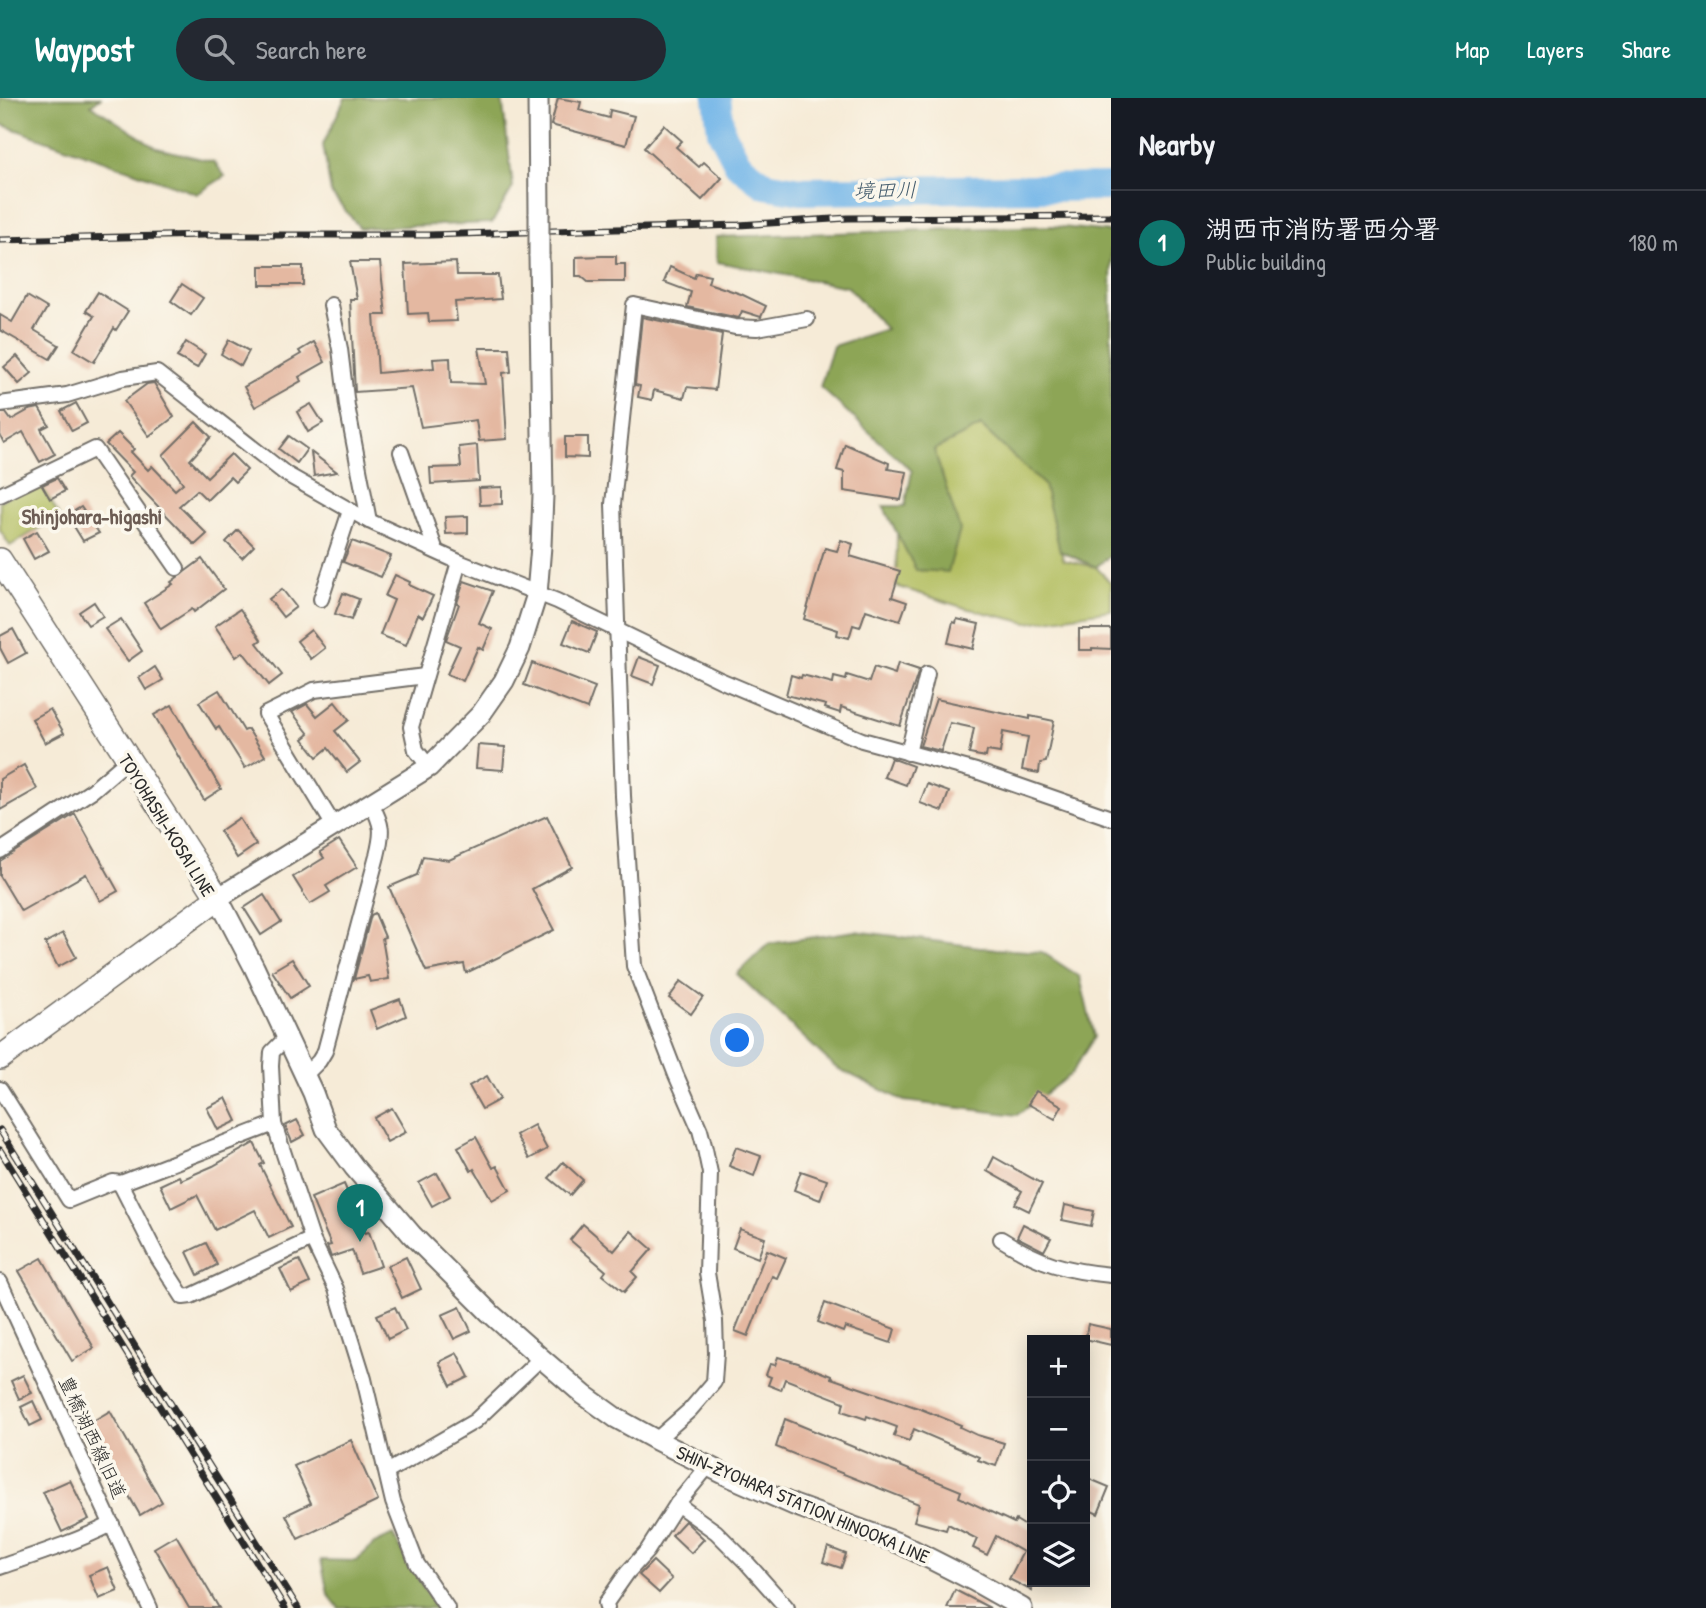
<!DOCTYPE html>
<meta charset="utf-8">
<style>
body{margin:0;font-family:"Patrick Hand","Klee One",sans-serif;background:#242831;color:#f1f3f6}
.controls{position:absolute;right:21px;bottom:21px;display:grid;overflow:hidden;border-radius:0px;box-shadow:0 4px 18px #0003}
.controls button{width:63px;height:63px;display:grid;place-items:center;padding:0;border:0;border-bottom:2px solid #363941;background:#171b24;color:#f1f3f6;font:35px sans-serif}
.you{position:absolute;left:738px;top:943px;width:24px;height:24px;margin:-18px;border:5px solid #fff;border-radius:50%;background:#1a73e8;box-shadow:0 0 0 10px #1a73e833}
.badge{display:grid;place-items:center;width:46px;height:46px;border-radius:50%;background:#0f766e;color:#fff;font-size:23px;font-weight:700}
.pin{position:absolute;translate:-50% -58px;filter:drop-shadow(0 2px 4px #0008)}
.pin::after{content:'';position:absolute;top:37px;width:24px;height:21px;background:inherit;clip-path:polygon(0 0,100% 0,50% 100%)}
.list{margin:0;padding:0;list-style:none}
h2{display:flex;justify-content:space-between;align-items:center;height:91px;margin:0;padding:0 28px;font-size:30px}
h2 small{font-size:23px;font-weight:400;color:#9ea1a6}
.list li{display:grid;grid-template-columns:46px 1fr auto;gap:21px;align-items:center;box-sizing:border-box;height:105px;padding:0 28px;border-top:2px solid #363941}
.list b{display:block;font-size:26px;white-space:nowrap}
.list p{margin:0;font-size:23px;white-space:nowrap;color:#9ea1a6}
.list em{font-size:23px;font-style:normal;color:#9ea1a6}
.icon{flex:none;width:38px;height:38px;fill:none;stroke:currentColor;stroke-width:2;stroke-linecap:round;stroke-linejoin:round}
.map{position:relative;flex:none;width:1111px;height:1510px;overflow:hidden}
header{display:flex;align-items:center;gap:42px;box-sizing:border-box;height:98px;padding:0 35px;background:#0f766e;color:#fff}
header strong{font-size:33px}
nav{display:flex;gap:38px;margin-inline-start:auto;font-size:24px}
.search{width:490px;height:63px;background:#242831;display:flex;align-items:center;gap:18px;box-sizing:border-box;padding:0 24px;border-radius:38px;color:#9ea1a6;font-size:26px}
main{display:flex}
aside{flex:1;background:#171b24}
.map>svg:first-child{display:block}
</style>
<header>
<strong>Waypost</strong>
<div class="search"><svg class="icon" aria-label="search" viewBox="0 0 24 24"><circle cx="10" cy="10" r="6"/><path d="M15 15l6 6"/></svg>Search here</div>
<nav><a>Map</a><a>Layers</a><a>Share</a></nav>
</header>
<main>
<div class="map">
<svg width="1111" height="1510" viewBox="0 0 1111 1510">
<rect width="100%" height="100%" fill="#fbf7ec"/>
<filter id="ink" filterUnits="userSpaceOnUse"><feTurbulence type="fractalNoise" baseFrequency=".0143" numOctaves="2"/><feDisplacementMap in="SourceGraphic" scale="14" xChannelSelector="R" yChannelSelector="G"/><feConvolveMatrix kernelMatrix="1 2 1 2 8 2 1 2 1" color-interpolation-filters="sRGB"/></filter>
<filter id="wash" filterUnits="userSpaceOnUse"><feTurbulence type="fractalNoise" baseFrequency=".00686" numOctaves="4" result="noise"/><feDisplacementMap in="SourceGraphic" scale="28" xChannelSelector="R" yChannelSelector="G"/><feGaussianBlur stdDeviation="1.57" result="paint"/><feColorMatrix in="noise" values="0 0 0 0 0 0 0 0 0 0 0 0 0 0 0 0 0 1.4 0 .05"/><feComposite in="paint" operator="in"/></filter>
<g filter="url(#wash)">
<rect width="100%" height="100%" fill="#f6ebd7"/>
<g fill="#b2be60" stroke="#6e7446" stroke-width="2">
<path d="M981 328 1049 390 1063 462 1096 469 1111 485V512L1028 525 965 510 896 488 897 435 921 472 931 347Z"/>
<path d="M39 381 59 418 10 448 0 432V403Z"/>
</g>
<g fill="#8da556" stroke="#5c6840" stroke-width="2">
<path d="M0 0H100L91 7 157 50 214 64 225 78 197 96 0 26Z"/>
<path d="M345 0H502L513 89 492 125 360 130 331 95 323 47Z"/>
<path d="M1052 128 1111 134V457L1096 469 1060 453 1044 387 981 328 934 352 960 432 948 474 916 472 883 408H905L912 373 820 289 833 248 886 231 848 189 717 164 716 139Z"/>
<path d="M855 833 996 851 1042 854 1080 879 1094 939 1071 976 1017 1017 904 1003 835 969 737 876 768 846Z"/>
<path d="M393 1437 436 1510H339L328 1496 321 1462 356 1463 374 1446Z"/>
</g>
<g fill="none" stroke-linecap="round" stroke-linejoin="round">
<path stroke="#73b6e8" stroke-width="28" d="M717 0 721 33 738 66 765 87 801 93 1111 89"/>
</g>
<g id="blocks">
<g fill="#e4b8a1">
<path d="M558 0 581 4 579 12 609 20 610 12 634 18 626 47 551 27Z"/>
<path d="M664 27 682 43 676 49 699 69 704 64 722 80 702 102 644 50Z"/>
<path d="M602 158H616V166H625V184H588L581 178H576V159Z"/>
<path d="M350 164H380L386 217H374L378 275 434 270 433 261 450 260 451 285 485 286 479 250H509L511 274 503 275 507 341 479 343 476 322 421 329 412 290 355 294 350 201H357Z"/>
<path d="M456 164 457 177H498L501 201 455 204 457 223 429 224 428 215 408 216 405 166Z"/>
<rect x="260" y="168" width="43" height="19"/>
<path d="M670 169 694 180 696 175 710 178 708 185 741 196 766 208 761 219 742 213 739 220 687 209 691 194 664 184Z"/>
<path d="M182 186 203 200 191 217 171 203Z"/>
<path d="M98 194 128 213 116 232 114 230 94 264 74 252 94 218 86 213Z"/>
<path d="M27 198 47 210 34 232 59 247 50 261 0 232V217L12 224Z"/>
<path d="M642 219 722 236 715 292 687 289 684 300 654 292 652 302 638 299 640 288 635 287Z"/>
<path d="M229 242 249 253 241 268 221 256Z"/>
<path d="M186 244 205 256 197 270 177 259Z"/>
<path d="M314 244 325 264 299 279 301 283 255 309 244 289 301 256 299 253Z"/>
<path d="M17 258 32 275 19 286 4 269Z"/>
<path d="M154 285 174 319 149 338 124 303 147 286Z"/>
<path d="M76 305 87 325 72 333 61 313Z"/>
<path d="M311 306 323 325 308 334 297 314Z"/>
<path d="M39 310 49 327 41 331 55 356 40 364 23 334 4 345 0 337V315H6L11 322 29 312Z"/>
<path d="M196 324 211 339 190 362 207 379 231 356 247 372 235 384 230 379 207 402 197 392 179 408 207 436 195 447 129 378 133 374 106 346 118 335 134 351 131 354 148 372 152 368 175 392 183 385 163 357Z"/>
<path d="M289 338 307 351 297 365 279 351Z"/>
<path d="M565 339H588V360L565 359Z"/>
<path d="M845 346 889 365 888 371 907 374 901 402 844 393V374L837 372Z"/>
<path d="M477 347 479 383 431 386 430 370 461 369 459 349Z"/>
<path d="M311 354 337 374 314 378Z"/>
<path d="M57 380 65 393 50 401 42 387Z"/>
<path d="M502 389V406L480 407 479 390Z"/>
<path d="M81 409 99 435 83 443 67 417Z"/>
<path d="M468 418V435L446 436 445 419Z"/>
<path d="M238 432 254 448 242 460 226 444Z"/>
<path d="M37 433 49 453 34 461 23 441Z"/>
<path d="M841 442 853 446 850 458 900 473 892 499 907 504 900 523 866 512 860 529 853 527 849 540 837 537 838 532 804 521 825 450 837 453Z"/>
<path d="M352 443 391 458 381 479 343 464Z"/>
<path d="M202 461 224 491 194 514 192 511 161 531 144 505 173 486 171 484Z"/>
<path d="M395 477 410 484 409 487 433 498 423 519 418 516 406 547 380 537 394 502 385 498Z"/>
<path d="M464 483 493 493 479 525 492 531 483 552 478 549 463 583 447 576 460 548 446 542 459 506 457 505Z"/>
<path d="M282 491 296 509 283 519 269 501Z"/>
<path d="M343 495 359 501 351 522 335 516Z"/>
<path d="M94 504 103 518 88 527 79 514Z"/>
<path d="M240 511 261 542 257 545 282 577 269 587 243 554 236 559 215 528Z"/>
<path d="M121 521 142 553 128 563 105 531Z"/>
<path d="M957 521 979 526 973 551 948 545 953 524 956 525Z"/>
<path d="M572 523 597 534 589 555 563 545Z"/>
<path d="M13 531 26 555 8 565 0 550V538Z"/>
<path d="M1079 531H1111V551L1092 550V552H1079Z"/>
<path d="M311 532 325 550 311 561 297 543Z"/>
<path d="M639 559 660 567 653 586 632 578Z"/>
<path d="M532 565 595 589 587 611 524 587Z"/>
<path d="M898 565 919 572 900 628 841 609 840 615 825 610 826 607 786 597 791 577 801 580 802 577 833 585 834 579 846 582 847 577 869 584 874 569 895 576Z"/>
<path d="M155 569 163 582 146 592 139 580Z"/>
<path d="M219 592 244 633 248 631 265 658 245 670 219 629 216 631 199 604Z"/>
<path d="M936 601 1030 621V618L1054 623 1046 664 1040 665 1039 675 1022 672 1028 639 1003 634 1000 655 987 653 986 659 969 656 974 630 950 625 941 653 920 648Z"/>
<path d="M335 604 349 622 335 633 360 664 347 674 328 650 317 659 303 641 309 636 292 614 307 606 317 618Z"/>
<path d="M172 607 221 691 204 702 154 617Z"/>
<path d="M50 611 64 635 45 645 32 621Z"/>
<path d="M478 647 505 649 503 672 476 670Z"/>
<path d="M891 660 913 668 906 687 884 679Z"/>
<path d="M24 667 37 691 0 712V681Z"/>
<path d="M927 686 949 694 942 713 920 705Z"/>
<path d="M75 716 118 793 100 803 86 776 21 813 0 778V763Z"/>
<path d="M547 718 572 769 532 791 554 832 466 875 464 866 426 873 389 789 417 777 423 758 449 762Z"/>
<path d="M239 720 256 747 237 760 220 733Z"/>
<path d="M339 742 357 769 326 788 330 794 310 806 293 779 324 760 320 754Z"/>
<path d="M264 797 281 824 261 837 244 810Z"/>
<path d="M375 815 385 839 382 840 389 881 370 884 368 878 354 881 371 817Z"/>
<path d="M63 835 76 859 58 869 45 845Z"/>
<path d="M292 861 309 888 290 900 272 873Z"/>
<path d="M681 883 703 899 691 916 669 900Z"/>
<path d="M400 901 406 918 377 931 370 912Z"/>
<path d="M487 978 500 1001 482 1011 469 988Z"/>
<path d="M1036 993 1062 1008 1055 1021 1028 1006Z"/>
<path d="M226 1000 237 1023 218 1032 207 1010Z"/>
<path d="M392 1010 406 1034 387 1044 374 1020Z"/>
<path d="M297 1022 305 1037 292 1044 285 1028Z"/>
<path d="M534 1027 547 1051 529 1061 516 1037Z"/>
<path d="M476 1039 493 1070 497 1068 510 1092 492 1102 474 1071 471 1073 458 1049Z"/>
<path d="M254 1045 264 1065 260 1067 291 1129 269 1140 255 1112 215 1132 197 1097 171 1110 160 1087 179 1078 181 1082 213 1068Z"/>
<path d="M736 1049 761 1058 754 1078 729 1068Z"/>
<path d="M994 1059 1042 1086 1029 1113 1015 1106 1022 1093 987 1073Z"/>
<path d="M563 1064 583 1082 570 1097 549 1080Z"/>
<path d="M801 1073 827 1082 820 1102 794 1092Z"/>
<path d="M437 1075 450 1098 432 1108 419 1085Z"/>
<path d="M344 1086 365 1135 369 1134 381 1168 360 1175 352 1152 331 1159 327 1148 331 1147 311 1100Z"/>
<path d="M1065 1107 1094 1113 1091 1128 1062 1122Z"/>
<path d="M583 1126 614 1153 631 1133 652 1151 632 1174 637 1179 624 1194 603 1177 606 1173 570 1142Z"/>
<path d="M1023 1126 1051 1140 1044 1153 1017 1139Z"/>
<path d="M740 1131 765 1140 758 1160 733 1150Z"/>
<path d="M206 1145 217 1167 198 1177 187 1154Z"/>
<path d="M767 1152 786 1160 777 1180 772 1178 748 1238 735 1233Z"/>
<path d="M406 1159 421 1191 402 1200 387 1168Z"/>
<path d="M42 1160 94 1250 72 1263 19 1173Z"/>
<path d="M299 1162 310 1185 291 1194 280 1171Z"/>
<path d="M825 1205 895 1231 891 1245 845 1229 843 1234 818 1224Z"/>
<path d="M395 1209 406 1232 388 1241 377 1217Z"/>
<path d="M460 1209 471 1233 454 1241 442 1217Z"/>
<path d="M1088 1226 1111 1231V1247L1085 1241Z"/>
<path d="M457 1255 469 1279 451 1288 439 1264Z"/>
<path d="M778 1259 798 1265 831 1278V1280L921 1311 961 1327 960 1329 977 1337 1004 1345 996 1368 978 1362 979 1359 914 1331 909 1343 894 1338 897 1329 867 1318 866 1321 842 1313 844 1304 785 1281 781 1292 768 1287 771 1279 766 1277 770 1266 775 1267Z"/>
<path d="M23 1277 32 1295 19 1301 11 1283Z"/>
<path d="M33 1303 42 1322 30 1328 21 1309Z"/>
<path d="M110 1313 162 1404 140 1417 88 1326Z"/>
<path d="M785 1321 961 1393 959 1399 1014 1425 1016 1422 1032 1432V1493L1009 1481 1023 1454 996 1438 987 1457 973 1450 977 1441 948 1426 946 1432 914 1423 919 1406 776 1349Z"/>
<path d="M351 1342 378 1403 298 1441 286 1417 311 1405 294 1368Z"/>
<path d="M1085 1379 1109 1389 1098 1416 1085 1410Z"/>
<path d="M70 1382 89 1421 62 1434 43 1394Z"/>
<path d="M685 1423 704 1441 691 1455 672 1437Z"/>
<path d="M176 1437 219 1510H189L154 1450Z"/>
<path d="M828 1449 846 1456 841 1470 823 1464Z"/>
<path d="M653 1463 672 1481 659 1495 639 1477Z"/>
<path d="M108 1469 118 1493 99 1501 89 1477Z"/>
<path d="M955 1492 990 1510H947Z"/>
</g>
</g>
</g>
<g filter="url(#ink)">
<use href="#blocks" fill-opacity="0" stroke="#726e67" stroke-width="2"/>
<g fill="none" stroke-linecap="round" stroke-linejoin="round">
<g stroke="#726e67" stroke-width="18">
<g id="street">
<path d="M331 207 340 251 347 308 369 423"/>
<path d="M0 306 67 297 123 280 157 275 286 376 369 423 459 464 557 503 720 582 862 642 976 673 1111 720"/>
<path d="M401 354 436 453"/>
<path d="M0 397 95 351 177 470"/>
<path d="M321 501 350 413"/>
<path d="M908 655 927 576"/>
<path d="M429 669 416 652 411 629 459 464"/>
<path d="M334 728 266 616 314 592 425 578"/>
<path d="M0 753 93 692 128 662"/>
<path d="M287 939 272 954 271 968 274 1026 312 1141 336 1191 364 1281 393 1404 417 1466 447 1510"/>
<path d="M304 978 319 963 325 953 377 758C383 733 383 728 371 705"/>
<path d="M0 991 69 1102 113 1084 121 1085 274 1026"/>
<path d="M120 1085 158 1160 183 1199 191 1198 312 1141"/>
<path d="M1001 1141C1039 1165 1066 1173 1111 1177"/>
<path d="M0 1184 150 1510"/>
<path d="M656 1342 690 1312 714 1284 716 1255 715 1223 707 1175 710 1075 705 1051 700 1032 676 977 634 868 623 698 613 406 634 207 735 229 757 230 807 221"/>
<path d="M387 1374 475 1323 541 1260"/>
<path d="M677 1406 716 1434 747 1465 787 1510"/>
<path d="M0 1469C38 1456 76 1444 112 1426"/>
<path d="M607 1510 606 1505 627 1475 647 1453 677 1406 709 1367"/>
</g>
</g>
<g stroke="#726e67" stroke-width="23">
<g id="secondary">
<path d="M538 0 539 116"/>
<path d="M539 157 543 397 541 448 537 496 520 550 504 583 481 616 429 669 218 800 254 869 313 995 326 1031 354 1069 412 1137 490 1215 541 1260 584 1297 616 1320 656 1342 726 1377 794 1407 901 1446 974 1483 1022 1510"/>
</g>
</g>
<g stroke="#726e67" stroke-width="26">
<path id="primary" d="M0 462 218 800 0 960"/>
</g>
<use href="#street" stroke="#fff" stroke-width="14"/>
<use href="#secondary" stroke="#fff" stroke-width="19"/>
<use href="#primary" stroke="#fff" stroke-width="23"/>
<g stroke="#2b2b2b" stroke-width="7">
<g id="rail">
<path d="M0 142 204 137H429L739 127 848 120 1111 118"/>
<path d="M0 1032 298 1510"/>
<path d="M0 1052 285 1510"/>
</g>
</g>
<use href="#rail" stroke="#fbf7ec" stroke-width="4.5" stroke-dasharray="13" stroke-linecap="butt"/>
<g stroke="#726e67" stroke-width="23" stroke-linecap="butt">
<path id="secondary-bridge" d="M539 116V157"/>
</g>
<use href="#secondary-bridge" stroke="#fff" stroke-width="19"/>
</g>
</g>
<g text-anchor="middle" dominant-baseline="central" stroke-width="7" stroke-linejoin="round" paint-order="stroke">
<g font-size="19" fill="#2b2b2b" stroke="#fbf7ec">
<text transform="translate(167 727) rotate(58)">TOYOHASHI-KOSAI LINE</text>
<text transform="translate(93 1339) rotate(65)">豊橋湖西線旧道</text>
<text transform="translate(803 1406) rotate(23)">SHIN-ZYOHARA STATION HINOOKA LINE</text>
</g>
<g font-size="21" font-style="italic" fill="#445c6d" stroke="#fbf7ec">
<text transform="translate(885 92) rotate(-1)">境田川</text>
</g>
<g font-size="21" font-weight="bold" fill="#6c5c54" stroke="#fbf7ec">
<text x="92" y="418">Shinjohara-higashi</text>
</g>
</g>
</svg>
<div class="controls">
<button>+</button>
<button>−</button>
<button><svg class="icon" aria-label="locate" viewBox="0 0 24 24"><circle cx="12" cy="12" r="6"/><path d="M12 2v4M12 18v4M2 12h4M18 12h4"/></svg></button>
<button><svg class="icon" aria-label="layers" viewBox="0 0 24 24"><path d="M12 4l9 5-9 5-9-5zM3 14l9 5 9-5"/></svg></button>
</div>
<div class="you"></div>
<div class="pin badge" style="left:360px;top:1144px">1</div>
</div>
<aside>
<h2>Nearby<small></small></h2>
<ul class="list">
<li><span class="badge">1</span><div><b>湖西市消防署西分署</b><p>Public building</p></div><em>180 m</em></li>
</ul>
</aside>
</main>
